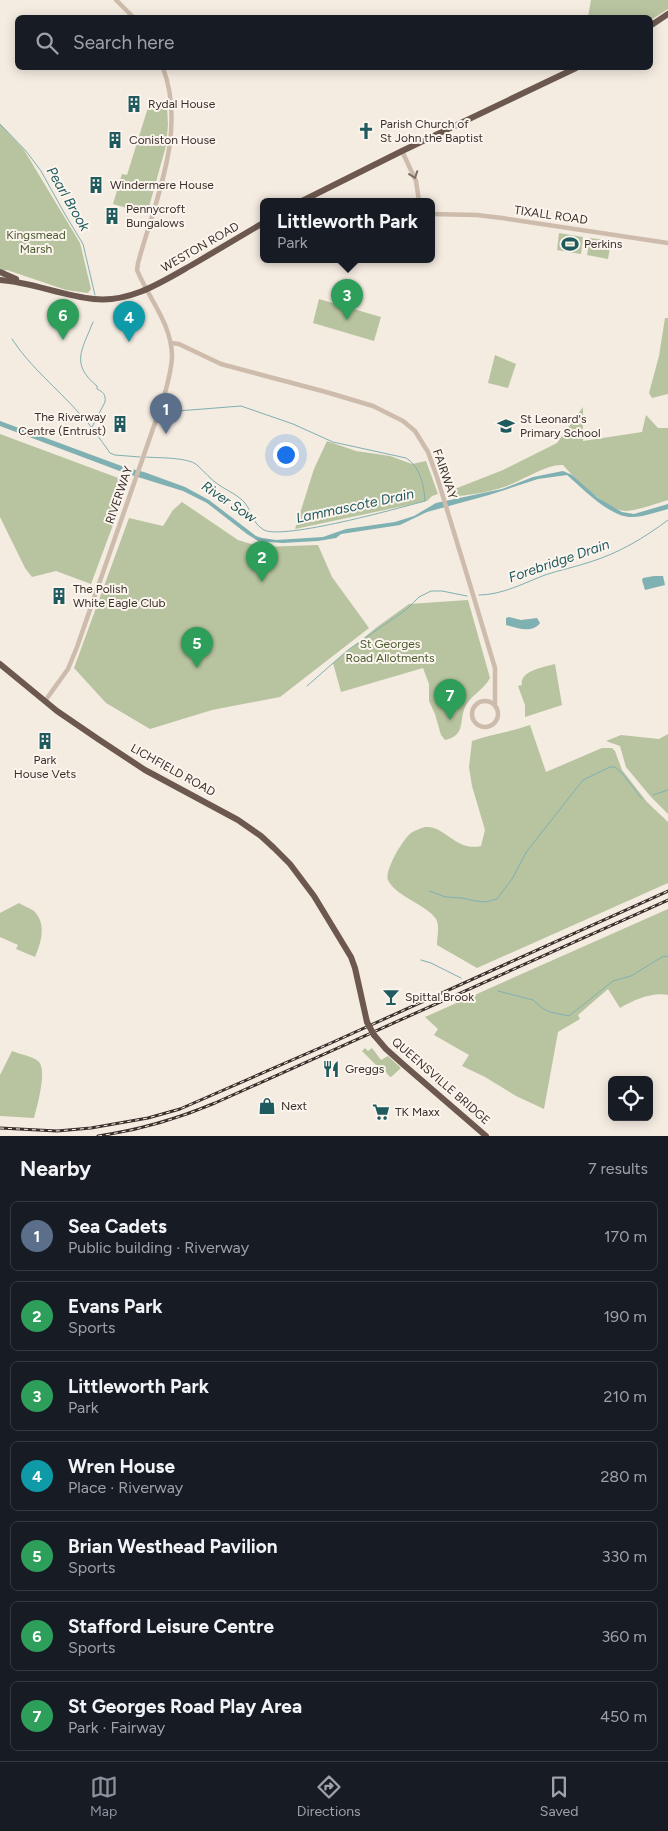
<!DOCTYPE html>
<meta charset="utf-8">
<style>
body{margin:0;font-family:Figtree,sans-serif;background:#20242c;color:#f1f3f6}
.controls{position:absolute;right:15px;bottom:15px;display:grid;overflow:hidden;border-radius:8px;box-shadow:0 2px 12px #0003}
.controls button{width:45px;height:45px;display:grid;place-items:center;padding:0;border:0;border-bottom:1px solid #363941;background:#171b24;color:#f1f3f6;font:25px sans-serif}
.you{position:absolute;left:285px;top:454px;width:18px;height:18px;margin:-12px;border:4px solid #fff;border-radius:50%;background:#1a73e8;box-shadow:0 0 0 8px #1a73e833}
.badge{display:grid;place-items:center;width:32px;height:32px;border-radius:50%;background:#8c9099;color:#fff;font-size:16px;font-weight:700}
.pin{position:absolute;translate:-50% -41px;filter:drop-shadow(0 1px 2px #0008)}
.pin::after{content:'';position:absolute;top:26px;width:18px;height:15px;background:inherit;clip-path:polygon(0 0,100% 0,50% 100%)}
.popup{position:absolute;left:260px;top:198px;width:175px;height:65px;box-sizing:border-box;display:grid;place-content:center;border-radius:8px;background:#171b24;filter:drop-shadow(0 1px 4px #0005);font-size:16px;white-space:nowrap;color:#9ea1a6}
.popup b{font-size:19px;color:#f1f3f6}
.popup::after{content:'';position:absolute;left:50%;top:100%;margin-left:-10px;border:10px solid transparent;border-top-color:#171b24}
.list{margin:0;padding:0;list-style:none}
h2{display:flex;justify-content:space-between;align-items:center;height:65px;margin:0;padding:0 20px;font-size:21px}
h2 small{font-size:16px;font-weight:400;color:#9ea1a6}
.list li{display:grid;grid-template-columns:32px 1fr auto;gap:15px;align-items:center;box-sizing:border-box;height:70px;margin:0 10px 10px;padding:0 10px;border:1px solid #363941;border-radius:8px}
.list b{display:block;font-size:19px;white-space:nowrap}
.list p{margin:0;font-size:16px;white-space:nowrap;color:#9ea1a6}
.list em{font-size:16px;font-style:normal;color:#9ea1a6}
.icon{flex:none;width:28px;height:28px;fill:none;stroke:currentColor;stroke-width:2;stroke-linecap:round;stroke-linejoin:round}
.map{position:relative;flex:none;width:668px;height:1136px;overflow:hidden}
.search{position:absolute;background:#171b24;box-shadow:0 2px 12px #0003;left:15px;right:15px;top:15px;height:55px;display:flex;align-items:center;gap:12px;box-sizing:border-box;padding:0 18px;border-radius:8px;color:#9ea1a6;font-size:19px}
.sheet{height:625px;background:#171b24}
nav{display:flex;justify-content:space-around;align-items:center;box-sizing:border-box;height:70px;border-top:1px solid #363941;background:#171b24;font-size:14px;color:#9ea1a6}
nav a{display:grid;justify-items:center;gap:2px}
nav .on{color:#8c9099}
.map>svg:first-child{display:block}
</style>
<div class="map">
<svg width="668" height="1136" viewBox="0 0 668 1136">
<rect width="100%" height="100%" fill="#f4ebe1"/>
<g fill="#b8c4a0">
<path d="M591 0H668V9L651 20 650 18 588 17Z"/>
<path d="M150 101 167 106 168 125 166 146 147 214 113 204 122 174 127 175Z"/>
<path d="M0 124 24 150 80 243 91 289 88 293 66 290 7 270 0 272Z"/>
<path d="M559 233 583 237 581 254 557 250Z"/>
<path d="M590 238 611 241 608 259 587 255Z"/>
<path d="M319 299 381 317 374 341 313 323Z"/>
<path d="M665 318H668V394L652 398 649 393 659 356Z"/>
<path d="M495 355 516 364 508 388 488 383Z"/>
<path d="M583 407V441L642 432 646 415 658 428H668V500C655 504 639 510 626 511 608 511 574 478 563 465 546 464 522 481 504 487 487 493 468 495 450 497L447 492 503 470 557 443Z"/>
<path d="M0 434 129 482 91 584 56 571 32 577 25 568 0 517Z"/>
<path d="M327 441 356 451 390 456 412 464 426 461 438 494 432 496 427 501 295 529 314 469Z"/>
<path d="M182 502 238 540 261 547 318 545 332 577 369 628 280 697 212 710 150 729 106 703 74 668 129 518 163 526 173 510Z"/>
<path d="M468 600 490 678C484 689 472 695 466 705 458 720 467 735 445 740L441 735 435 714 429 701V684L423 668 341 692 333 663 377 627 409 604Z"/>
<path d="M555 664 562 705 525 717V705L518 686 522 685C519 671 544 667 555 664Z"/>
<path d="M530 725 546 772 602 748H612L615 751 622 770 647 802 668 822V883L477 968 437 945C437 937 440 926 436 919 427 905 395 896 388 880 384 871 403 839 411 833 414 831 421 828 425 827 445 825 456 852 481 846L485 830 472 786 469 767 472 741C491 734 511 732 530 725Z"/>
<path d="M668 734V814L651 797 626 767 620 746 606 741 621 735 659 739Z"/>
<path d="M19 903C23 906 30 908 34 911 47 924 41 943 35 957L16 949 18 945 0 937V913Z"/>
<path d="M668 909V995C652 992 634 1000 620 1008L608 989 578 1015 580 1019 558 1032 544 1109 516 1096 485 1077 462 1066 469 1055 434 1035 438 1029 425 1017Z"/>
<path d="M365 1048 368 1051 372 1048 381 1060 388 1056 401 1068 391 1077 389 1076 381 1066 379 1068 362 1051Z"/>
<path d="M12 1051C19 1054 32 1056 38 1061 48 1069 37 1107 34 1118L0 1116V1075Z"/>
</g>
<g fill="#7fb0b2">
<path d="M0 421 127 468 144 472 185 487 209 500 256 536 262 538 276 540 323 537 346 529 395 522 414 516 436 503 502 489 533 477 563 471 572 475 598 498 622 512 634 514 668 504V509C656 512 641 518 629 517 608 515 582 488 567 475L538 479 489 495 427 512 400 525 341 534 336 538 318 541 282 543 258 541 247 534 207 503 183 491 125 473 0 426Z"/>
<path d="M654 576H663L665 585 645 590 642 580 643 578Z"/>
<path d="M509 617 521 620 537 618 540 623C532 634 517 628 506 625V618Z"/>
</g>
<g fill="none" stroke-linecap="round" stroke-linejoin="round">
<g stroke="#7fb0b2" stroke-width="1">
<path d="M0 124 26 151 41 171 66 216 83 244 95 295"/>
<path d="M12 339C30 367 57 388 79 413 91 425 100 439 110 453L115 455 140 457"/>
<path d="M92 427 105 402C106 394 103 392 97 389V386C70 364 82 350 93 322"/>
<path d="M144 457C157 458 188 457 197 465 205 472 211 480 219 485 228 491 238 495 245 503 252 512 252 523 264 530 284 540 399 508 425 501 424 485 420 466 406 458L333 442 293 424 241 406 165 412"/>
<path d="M479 595C502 595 524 583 545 575 560 570 575 567 590 562 619 553 644 538 668 520"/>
<path d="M307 686 348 650 407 609 419 597 431 591H442L467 596"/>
<path d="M653 795 668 790"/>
<path d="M429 891 446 897 462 898 475 901 486 902 497 899 512 879 527 851 583 780 610 767H615L622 773 642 799"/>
<path d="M421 960 431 963 461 978"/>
<path d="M498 991 533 1000 542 1008 550 1012 569 1016 613 981 631 976 662 957 668 956"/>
</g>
<g stroke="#cdbbac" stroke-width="4.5">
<path d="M116 0 134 18"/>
<path d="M402 151 416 181 419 201"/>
<path d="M431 214 477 215 502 218 668 243"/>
<path d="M171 343 179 344 221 364 326 392 373 406 403 421 415 431 428 452 437 477 471 588 495 668V704"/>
<path d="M45 701 68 669 77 647 163 400C167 385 172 370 172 355 171 323 149 299 137 270L138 263C155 201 187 131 163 68"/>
<circle cx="485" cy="714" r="13"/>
</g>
<g stroke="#6c584f" stroke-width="6">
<path d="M650 26 668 14"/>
<path d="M302 201 402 151 576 68"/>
<path d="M0 272 16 279"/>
<path d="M0 280C32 282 62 296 94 299 132 303 165 280 197 262 219 249 241 236 263 223"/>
<path d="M0 664 57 711 98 739 145 770 238 820 261 836 274 848 290 864 314 896 351 957 355 968 367 1022"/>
<path d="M374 1035 386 1049 405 1066 486 1136"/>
</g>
<g stroke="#3b302b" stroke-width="3">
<g id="rail">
<path d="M0 1128 57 1131 91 1128 148 1118 180 1109 331 1043 668 891"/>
<path d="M98 1136C139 1130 177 1119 215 1103L668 900"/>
</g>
</g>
<use href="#rail" stroke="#fbf5ee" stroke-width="1" stroke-dasharray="4" stroke-linecap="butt"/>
<path stroke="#6c584f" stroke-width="6" d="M367 1022 374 1035"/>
</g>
<defs><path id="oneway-chevron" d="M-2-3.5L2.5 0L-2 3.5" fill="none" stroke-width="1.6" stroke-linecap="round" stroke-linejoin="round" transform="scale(1.25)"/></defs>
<use stroke="#7d6f65" href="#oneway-chevron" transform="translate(414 175) rotate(70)"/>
<defs>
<g id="building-bare" transform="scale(1.35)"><path d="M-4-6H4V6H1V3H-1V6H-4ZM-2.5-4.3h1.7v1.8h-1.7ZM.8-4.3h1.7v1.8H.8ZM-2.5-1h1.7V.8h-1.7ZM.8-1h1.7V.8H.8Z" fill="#1f5a5e" stroke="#fbf5ee" stroke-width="2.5" paint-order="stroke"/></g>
<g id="church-bare" transform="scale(1.35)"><path d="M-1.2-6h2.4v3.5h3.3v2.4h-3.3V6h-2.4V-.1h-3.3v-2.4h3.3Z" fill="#1f5a5e" stroke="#fbf5ee" stroke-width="2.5" paint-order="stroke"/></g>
<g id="stadium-bare" transform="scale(1.35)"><path d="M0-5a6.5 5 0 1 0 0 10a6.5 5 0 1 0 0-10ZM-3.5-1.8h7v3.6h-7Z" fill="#1f5a5e" stroke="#fbf5ee" stroke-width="2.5" paint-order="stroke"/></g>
<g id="school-bare" transform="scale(1.35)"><path d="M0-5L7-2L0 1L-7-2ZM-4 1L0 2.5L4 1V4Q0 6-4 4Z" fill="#1f5a5e" stroke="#fbf5ee" stroke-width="2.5" paint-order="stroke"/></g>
<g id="bar-bare" transform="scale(1.35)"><path d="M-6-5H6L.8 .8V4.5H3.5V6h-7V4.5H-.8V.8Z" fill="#1f5a5e" stroke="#fbf5ee" stroke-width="2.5" paint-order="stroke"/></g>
<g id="restaurant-bare" transform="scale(1.35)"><path d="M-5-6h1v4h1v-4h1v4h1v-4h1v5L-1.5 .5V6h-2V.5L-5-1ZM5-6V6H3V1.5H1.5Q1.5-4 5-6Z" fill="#1f5a5e" stroke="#fbf5ee" stroke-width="2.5" paint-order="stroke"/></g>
<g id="shop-bare" transform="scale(1.35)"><path d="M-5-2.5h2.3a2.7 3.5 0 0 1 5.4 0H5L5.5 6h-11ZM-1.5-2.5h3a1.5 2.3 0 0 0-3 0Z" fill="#1f5a5e" stroke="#fbf5ee" stroke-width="2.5" paint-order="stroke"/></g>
<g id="supermarket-bare" transform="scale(1.35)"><path d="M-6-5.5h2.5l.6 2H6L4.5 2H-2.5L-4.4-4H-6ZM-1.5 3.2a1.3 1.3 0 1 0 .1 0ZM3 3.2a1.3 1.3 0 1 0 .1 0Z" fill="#1f5a5e" stroke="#fbf5ee" stroke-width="2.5" paint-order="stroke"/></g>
</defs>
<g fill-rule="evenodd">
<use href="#building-bare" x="134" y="104"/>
<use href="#church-bare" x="366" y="131"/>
<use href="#building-bare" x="115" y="140"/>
<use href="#building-bare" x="96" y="185"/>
<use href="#building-bare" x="112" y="216"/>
<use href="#stadium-bare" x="570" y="244"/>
<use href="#building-bare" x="120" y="424"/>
<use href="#school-bare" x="506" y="426"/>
<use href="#building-bare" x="59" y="596"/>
<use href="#building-bare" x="45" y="741"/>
<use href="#bar-bare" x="391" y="997"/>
<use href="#restaurant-bare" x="331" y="1069"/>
<use href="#shop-bare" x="267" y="1106"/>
<use href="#supermarket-bare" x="381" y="1112"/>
</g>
<g text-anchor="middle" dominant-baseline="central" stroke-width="4" stroke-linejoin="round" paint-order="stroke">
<g font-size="12" fill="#3b302b" stroke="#fbf5ee" text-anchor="start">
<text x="148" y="104">Rydal House</text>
<text x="380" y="124">Parish Church of<tspan x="380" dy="14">St John the Baptist</tspan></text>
<text x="129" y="140">Coniston House</text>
<text x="110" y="185">Windermere House</text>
<text x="126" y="209">Pennycroft<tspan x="126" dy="14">Bungalows</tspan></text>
<text x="584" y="244">Perkins</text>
<text x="106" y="417" text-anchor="end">The Riverway<tspan x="106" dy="14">Centre (Entrust)</tspan></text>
<text x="520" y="419">St Leonard's<tspan x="520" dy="14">Primary School</tspan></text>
<text x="73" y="589">The Polish<tspan x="73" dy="14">White Eagle Club</tspan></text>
<text x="45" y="760" text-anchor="middle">Park<tspan x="45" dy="14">House Vets</tspan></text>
<text x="405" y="997">Spittal Brook</text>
<text x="345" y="1069">Greggs</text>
<text x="281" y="1106">Next</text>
<text x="395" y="1112">TK Maxx</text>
</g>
<g font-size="12" fill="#3b302b" stroke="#fbf5ee">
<text transform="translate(551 215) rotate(8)">TIXALL ROAD</text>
<text transform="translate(200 247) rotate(-30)">WESTON ROAD</text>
<text transform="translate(445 474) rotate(71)">FAIRWAY</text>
<text transform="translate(119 495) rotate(-71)">RIVERWAY</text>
<text transform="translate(173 770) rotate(29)">LICHFIELD ROAD</text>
<text transform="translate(441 1081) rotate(41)">QUEENSVILLE BRIDGE</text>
</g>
<g font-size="12" fill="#4a5a2e" stroke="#fbf5ee">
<text x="36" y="235">Kingsmead<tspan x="36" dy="14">Marsh</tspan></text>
<text x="390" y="644">St Georges<tspan x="390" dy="14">Road Allotments</tspan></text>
</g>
<g font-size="14" font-style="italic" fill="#1f5a5e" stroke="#fbf5ee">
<text transform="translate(68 199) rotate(60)">Pearl Brook</text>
<text transform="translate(229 502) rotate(34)">River Sow</text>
<text transform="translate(355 506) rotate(-12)">Lammascote Drain</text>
<text transform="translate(559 561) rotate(-19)">Forebridge Drain</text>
</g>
</g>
</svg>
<div class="controls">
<button><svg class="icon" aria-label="locate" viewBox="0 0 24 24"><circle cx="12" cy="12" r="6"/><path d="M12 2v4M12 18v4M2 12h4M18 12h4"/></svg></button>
</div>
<div class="you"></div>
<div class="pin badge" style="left:166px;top:434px;background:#5c6f8a">1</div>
<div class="pin badge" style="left:262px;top:582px;background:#2e9e5b">2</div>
<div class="pin badge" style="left:347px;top:320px;background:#2e9e5b">3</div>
<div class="popup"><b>Littleworth Park</b>Park</div>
<div class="pin badge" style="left:129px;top:342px;background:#0f9aa8">4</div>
<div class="pin badge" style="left:197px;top:668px;background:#2e9e5b">5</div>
<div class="pin badge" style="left:63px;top:340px;background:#2e9e5b">6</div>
<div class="pin badge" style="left:450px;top:720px;background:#2e9e5b">7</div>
<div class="search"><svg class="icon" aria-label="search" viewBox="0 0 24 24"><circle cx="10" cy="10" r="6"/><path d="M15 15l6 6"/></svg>Search here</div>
</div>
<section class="sheet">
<h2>Nearby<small>7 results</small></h2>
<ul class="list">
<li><span class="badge" style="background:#5c6f8a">1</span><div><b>Sea Cadets</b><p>Public building · Riverway</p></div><em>170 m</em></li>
<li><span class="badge" style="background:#2e9e5b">2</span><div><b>Evans Park</b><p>Sports</p></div><em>190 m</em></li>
<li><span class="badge" style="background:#2e9e5b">3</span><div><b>Littleworth Park</b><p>Park</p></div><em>210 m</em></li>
<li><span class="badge" style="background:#0f9aa8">4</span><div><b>Wren House</b><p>Place · Riverway</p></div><em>280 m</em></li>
<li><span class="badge" style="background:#2e9e5b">5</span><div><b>Brian Westhead Pavilion</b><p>Sports</p></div><em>330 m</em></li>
<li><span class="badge" style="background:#2e9e5b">6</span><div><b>Stafford Leisure Centre</b><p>Sports</p></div><em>360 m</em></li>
<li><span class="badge" style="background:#2e9e5b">7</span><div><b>St Georges Road Play Area</b><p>Park · Fairway</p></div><em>450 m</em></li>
</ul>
</section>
<nav>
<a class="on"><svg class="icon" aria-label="map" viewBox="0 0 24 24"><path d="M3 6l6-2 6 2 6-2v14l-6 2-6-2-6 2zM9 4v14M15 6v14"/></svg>Map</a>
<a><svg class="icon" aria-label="directions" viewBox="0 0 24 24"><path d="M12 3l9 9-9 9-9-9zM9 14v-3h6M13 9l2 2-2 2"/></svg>Directions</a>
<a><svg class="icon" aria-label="saved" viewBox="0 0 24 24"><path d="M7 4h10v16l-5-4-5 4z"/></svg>Saved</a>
</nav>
